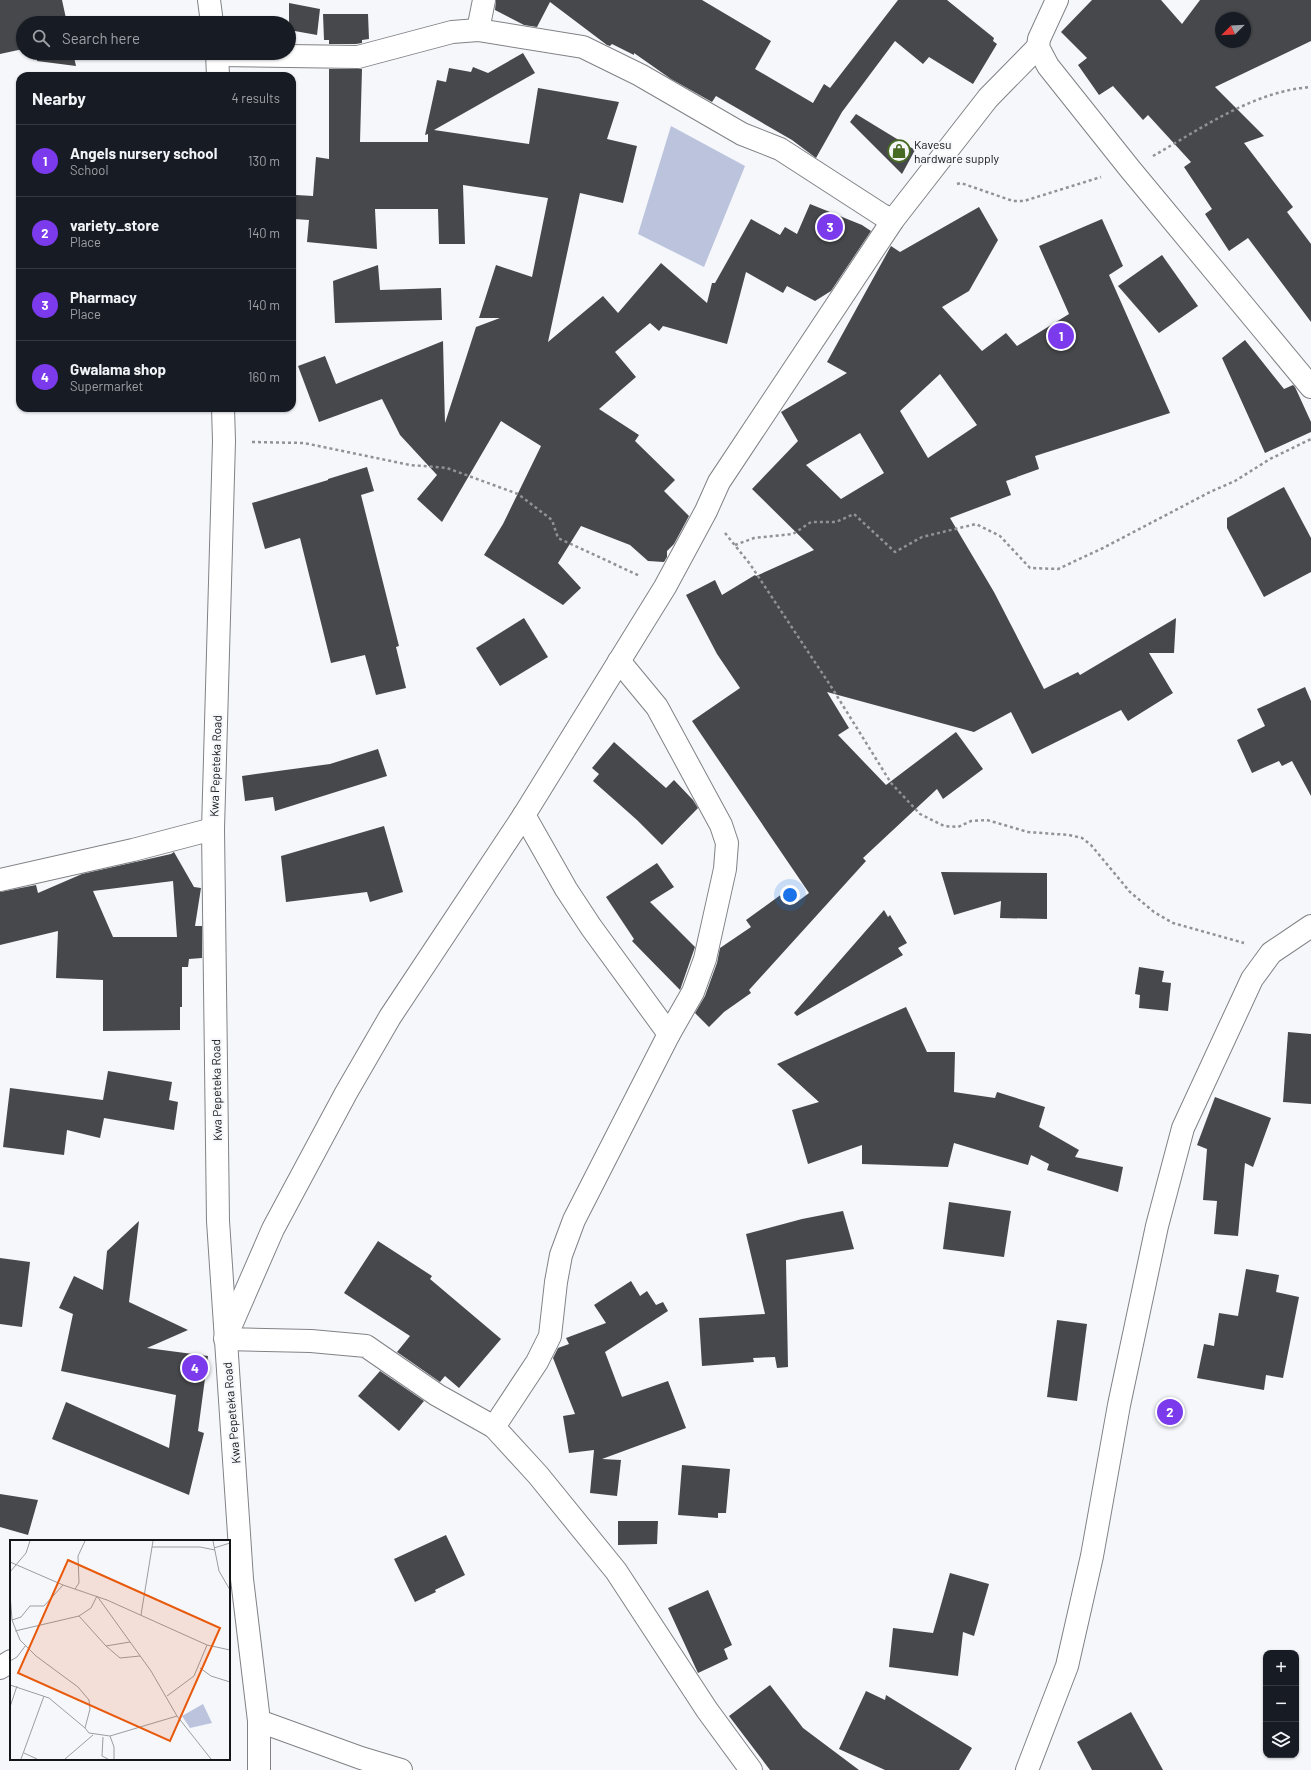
<!DOCTYPE html>
<meta charset="utf-8">
<style>
body{margin:0;font-family:Barlow,sans-serif;background:#20242c;color:#f1f3f6}
.controls{position:absolute;right:12px;bottom:12px;display:grid;overflow:hidden;border-radius:8px;box-shadow:0 1px 3px #0004}
.controls button{width:36px;height:36px;display:grid;place-items:center;padding:0;border:0;border-bottom:1px solid #363941;background:#171b24;color:#f1f3f6;font:20px sans-serif}
.compass{position:absolute;left:1215px;top:12px;width:36px;height:36px;border-radius:50%;background:#171b24;box-shadow:0 1px 3px #0004;rotate:246deg}
.you{position:absolute;left:790px;top:895px;width:14px;height:14px;margin:-10px;border:3px solid #fff;border-radius:50%;background:#1a73e8;box-shadow:0 0 0 6px #1a73e833}
.badge{display:grid;place-items:center;width:26px;height:26px;border-radius:50%;background:#7c3aed;color:#fff;font-size:13px;font-weight:700}
.pin{position:absolute;translate:-50% -50%;border:2px solid #fff;box-shadow:0 1px 4px #0006}
.list{margin:0;padding:0;list-style:none}
h2{display:flex;justify-content:space-between;align-items:center;height:52px;margin:0;padding:0 16px;font-size:17px}
h2 small{font-size:13px;font-weight:400;color:#9ea1a6}
.list li{display:grid;grid-template-columns:26px 1fr auto;gap:12px;align-items:center;box-sizing:border-box;height:72px;padding:0 16px;border-top:1px solid #363941}
.list b{display:block;font-size:15px;white-space:nowrap}
.list p{margin:0;font-size:13px;white-space:nowrap;color:#9ea1a6}
.list em{font-size:13px;font-style:normal;color:#9ea1a6}
.icon{flex:none;width:22px;height:22px;fill:none;stroke:currentColor;stroke-width:2;stroke-linecap:round;stroke-linejoin:round}
.map{position:relative;flex:none;width:1311px;height:1770px;overflow:hidden}
.search{position:absolute;background:#171b24;box-shadow:0 1px 3px #0004;left:16px;top:16px;width:280px;height:44px;display:flex;align-items:center;gap:10px;box-sizing:border-box;padding:0 14px;border-radius:22px;color:#9ea1a6;font-size:15px}
.panel{position:absolute;background:#171b24;box-shadow:0 1px 3px #0004;left:16px;top:72px;width:280px;height:340px;border-radius:12px}
.map>svg:first-child{display:block}
</style>
<div class="map">
<svg width="1311" height="1770" viewBox="0 0 1311 1770">
<rect width="100%" height="100%" fill="#f5f7fb"/>
<path fill="#bcc3dd" d="M671 126 745 166 704 267 638 234Z"/>
<g fill="#46484b" fill-rule="evenodd">
<path d="M0 0H62L67 23H23V49L0 54Z"/>
<path d="M496 0H702L771 41 755 69 813 103 824 84 830 88 898 0H947L994 38 993 41 997 44 973 84 929 57 923 64 895 41 842 112 816 158 792 140 716 96 712 102 671 79 634 53V55L612 44 610 46 607 45 550 2 537 27 524 25 495 10Z"/>
<path d="M1092 0H1161L1182 24 1200 0H1311V41L1215 87 1264 136 1244 143 1293 207 1287 212 1311 244V322L1248 238 1229 251 1205 214 1212 209 1184 167 1191 162 1148 115 1143 120 1113 86 1099 95 1078 65 1087 58 1061 32ZM1221 18H1245V42H1221Z"/>
<path d="M289 3 320 9 317 35 289 30Z"/>
<path d="M323 14H368L369 39 362 40V43L356 44H329V40H324Z"/>
<path d="M38 53H73L76 66 37 61Z"/>
<path d="M523 53 535 73 434 130 529 144 538 88 619 102 607 139 637 146 623 203 580 193 548 342 603 296 618 313 661 263 707 303 712 283H715L751 219 780 235 785 227 797 234 810 204 862 225 871 231 831 291 815 301 787 286 783 293 746 272 727 344 663 326 659 331 650 323 615 352 636 377 599 409 639 435 635 441 675 480 664 491 689 516 674 544 667 551V557L664 562 648 561 630 545 581 526 558 563 581 588 563 605 484 555 503 524 541 446 501 421 442 522 417 499 437 475 400 435 382 399 319 422 298 366 325 356 336 384 443 341 445 423 476 327 500 318H479L496 265 532 277 548 198 463 185 465 244H439L438 209H375L377 249 307 242 309 220 294 219 296 195 313 196 316 157 329 159V69H362L360 142H428V134L425 135 437 80 446 82 449 68 471 72 473 67 488 73Z"/>
<path d="M856 114 915 150 902 174 850 122Z"/>
<path d="M979 207 998 240 969 291 942 307 982 351 1006 333 1017 346 1069 314 1039 246 1102 219 1123 266 1109 275 1170 413 1035 456 1039 469 1006 481 1011 495 950 518 994 592 1044 689 1078 672 1080 675 1176 618 1174 653H1149L1173 693 1128 721 1121 710 1032 754 1011 712 974 732 827 692 849 728 838 735 886 785 956 732 983 769 943 799 937 789 863 858 866 861 749 990 751 993 724 1012 709 1027 695 1013 705 996 717 963 720 948 751 927 746 920 786 891 797 902 809 893 692 721 740 688 717 654 686 595 715 580 722 595 755 575 756 576 814 550 752 489 798 441 781 412 847 373 827 362 891 246 900 252ZM940 374 977 425 928 458 900 411ZM860 433 884 473 841 499 806 465Z"/>
<path d="M1162 255 1198 306 1159 333 1118 286Z"/>
<path d="M378 265 380 290 441 288 442 320 335 323 333 281Z"/>
<path d="M1245 340 1284 389 1293 385 1295 387 1311 422V432L1265 453 1222 358Z"/>
<path d="M367 467 374 491 361 495 399 646 396 647 406 688 376 695 365 655 331 663 300 538 265 549 252 503 328 480V479Z"/>
<path d="M1284 487 1311 538V572L1264 597 1227 528V518Z"/>
<path d="M524 618 548 657 500 686 476 648Z"/>
<path d="M1305 687 1311 701V796L1292 761 1282 766 1279 761 1252 773 1237 740 1265 726 1257 709Z"/>
<path d="M614 742 666 788 674 780 693 800 698 808 662 845 637 820 593 781 599 774 592 768Z"/>
<path d="M378 749 387 776 275 811 273 797 245 801 242 776 330 764Z"/>
<path d="M384 826 403 892 370 902 367 892 286 902 281 856Z"/>
<path d="M174 852 194 887 201 888 195 926H202V958L189 959 188 967H182V1007H180V1030L103 1031V980L56 978 58 931 0 945V892L36 885 38 893 82 874 171 854ZM173 881 177 937H113L93 891Z"/>
<path d="M657 863 674 887 650 902 695 947 680 990 632 941 634 939 606 897Z"/>
<path d="M941 872 1047 873V919L1000 918 1001 901 954 915Z"/>
<path d="M884 910 888 917 890 915 907 943 898 948 903 955 797 1016 794 1013Z"/>
<path d="M1139 967 1164 971 1162 982 1171 983 1168 1011 1139 1008 1140 995 1135 994Z"/>
<path d="M906 1007 927 1052H955L954 1092 995 1098 997 1092 1045 1107 1039 1127 1079 1150 1075 1157 1123 1167 1118 1192 1047 1170 1049 1164 1031 1155 1028 1165 954 1143 948 1167 862 1164V1145L808 1164 792 1110 819 1102 777 1064Z"/>
<path d="M1288 1032 1311 1034V1104L1283 1102Z"/>
<path d="M108 1071 172 1082 169 1100 178 1102 174 1130 104 1118 100 1138 67 1130 64 1155 3 1147 10 1088 103 1100Z"/>
<path d="M1215 1097 1271 1118 1253 1167 1245 1163 1238 1236 1214 1234 1217 1201 1203 1200 1207 1149 1197 1145Z"/>
<path d="M949 1202 1011 1211 1004 1257 943 1249Z"/>
<path d="M843 1211 854 1249 786 1260 788 1367 777 1368 775 1357 753 1358 754 1362 702 1366 699 1318 765 1314 746 1234 802 1219Z"/>
<path d="M139 1221 129 1302 188 1330 147 1348 208 1356 198 1431 204 1433 189 1495 52 1439 66 1402 169 1448 176 1395 61 1371 73 1314 59 1308 74 1276 103 1290 107 1251Z"/>
<path d="M378 1241 432 1276 430 1279 501 1339 459 1388 445 1376 440 1382 397 1352 410 1336 344 1293Z"/>
<path d="M0 1258 30 1262 22 1327 0 1324Z"/>
<path d="M1246 1269 1279 1275 1276 1292 1299 1297 1283 1378 1266 1375 1264 1390 1197 1378 1204 1344 1214 1346 1219 1313 1238 1316Z"/>
<path d="M631 1281 640 1296 647 1291 656 1305 663 1302 668 1311 605 1352 622 1397 668 1381 686 1428 602 1459 621 1460 617 1496 590 1493 594 1450 569 1453 563 1416 575 1414 553 1358 558 1348 569 1344 566 1338 606 1323 594 1305Z"/>
<path d="M1057 1320 1087 1324 1077 1401 1047 1397Z"/>
<path d="M380 1371 424 1401 399 1431 358 1396Z"/>
<path d="M682 1465 730 1469 726 1513H718V1518L678 1515Z"/>
<path d="M0 1494 38 1500 28 1535 0 1527Z"/>
<path d="M618 1521H658L657 1544 618 1545Z"/>
<path d="M446 1535 465 1575 435 1590 436 1592 415 1602 394 1559Z"/>
<path d="M950 1573 989 1584 974 1636 963 1632 958 1676 889 1667 893 1628 933 1633Z"/>
<path d="M708 1590 732 1645 724 1649 728 1659 698 1673 668 1608Z"/>
<path d="M770 1685 803 1728 859 1770H770L729 1716Z"/>
<path d="M866 1691 885 1700 886 1695 972 1748 959 1770H885L839 1749Z"/>
<path d="M1131 1712 1163 1770H1092L1077 1742Z"/>
</g>
<g fill="none" stroke-linecap="round" stroke-linejoin="round">
<g stroke="#818286" stroke-width="24">
<g id="minor">
<path d="M209 0 212 23"/>
<path d="M1057 0 1039 39 1038 47 1048 66 1130 169 1311 387"/>
<path d="M478 30 484 0"/>
<path d="M217 53 218 76"/>
<path d="M218 55 358 57 452 32 478 30 583 47 640 75 742 134 780 149 882 215 893 220"/>
<path d="M223 408 224 441 213 829 218 1221 242 1579 259 1721V1770"/>
<path d="M619 661 657 707 721 825 727 843 725 869 705 959 693 992 669 1034"/>
<path d="M0 880 133 850 213 829"/>
<path d="M494 1427 537 1362 550 1336 556 1282 561 1255 574 1220 669 1034 591 927 566 889 524 815"/>
<path d="M0 1668 11 1661"/>
<path d="M259 1721 361 1758 401 1770"/>
<path d="M751 1770 707 1710 616 1571 538 1475 494 1427 437 1395 366 1346 311 1341 225 1339 273 1229 346 1093 390 1017 524 815 665 587 706 511 719 482 893 220 988 98 1038 47"/>
<path d="M1027 1770 1067 1666 1092 1556 1119 1405 1157 1226 1183 1128 1252 979 1271 953 1311 926"/>
</g>
</g>
<g stroke="#919295" stroke-width="2.5" stroke-dasharray="3 3" stroke-linecap="butt">
<path d="M1153 156C1202 128 1254 91 1311 87"/>
<path d="M957 184 961 183 1013 201H1024L1101 177"/>
<path d="M252 442 304 443 410 465 447 468 518 494 552 520 558 538 640 576"/>
<path d="M725 533 750 564 832 688 891 783 920 814 944 826 958 827 971 821 987 820 1028 832 1069 835 1082 838 1091 845 1130 892 1154 912 1173 923 1244 943"/>
<path d="M735 545 754 538 793 534 811 522H836L854 514 895 552 922 537 976 524 1000 536 1030 568 1058 569 1103 548 1210 492 1235 481 1270 459 1311 439"/>
</g>
<use href="#minor" stroke="#fff" stroke-width="22"/>
</g>
<defs>
<g id="shop-ring" transform="scale(1.15)"><circle r="9.5" fill="#f5f7fb" stroke="#476b23" stroke-width="1.5"/><path d="M-5-2.5h2.3a2.7 3.5 0 0 1 5.4 0H5L5.5 6h-11ZM-1.5-2.5h3a1.5 2.3 0 0 0-3 0Z" fill="#476b23"/></g>
</defs>
<g fill-rule="evenodd">
<use href="#shop-ring" x="899" y="151"/>
</g>
<g text-anchor="middle" dominant-baseline="central" stroke-width="4" stroke-linejoin="round" paint-order="stroke">
<g font-size="12" fill="#141516" stroke="#f5f7fb" text-anchor="start">
<text x="914" y="144">Kavesu<tspan x="914" dy="14">hardware supply</tspan></text>
</g>
<g font-size="12" fill="#141516" stroke="#f5f7fb">
<text transform="translate(215 766) rotate(-88)">Kwa Pepeteka Road</text>
<text transform="translate(216 1090) rotate(-91)">Kwa Pepeteka Road</text>
<text transform="translate(231 1413) rotate(-95)">Kwa Pepeteka Road</text>
</g>
</g>
<g transform="translate(10 1540)">
<rect width="220" height="220" fill="#f5f7fb"/>
<path d="M193 164 202 183 180 188 172 176Z" fill="#bcc3dd"/>
<path fill="none" stroke="#9b9d9f" stroke-width="1" d="M203 1 209 31 220 50M142 7H190L205 10M204 8 220 3M0 22 53 45 97 60 197 105 220 110M0 32 16 13 20 1M65 49 69 43 68 16 75 1M0 54 2 80 10 100 26 116 68 147 79 160 80 169 75 188 79 193 100 196 167 176 201 219M131 75 143 1M69 76 96 106 120 102M2 80 11 77 20 66H34L53 45M5 91 69 76 81 68 87 56 141 131 167 176M96 106 110 118 130 116M0 121 7 117 16 105M190 128 201 136 220 142M0 145 39 158 75 188M157 156 184 136 197 105M0 167 7 146M100 196 104 207V219M93 197 92 216 98 219M14 213 27 219M11 219 34 156M55 219 83 195"/>
<path fill="#e8590c" fill-opacity="0.15" stroke="#e8590c" stroke-width="2" d="M58 20 210 88 160 201 8 133Z"/>
<rect width="220" height="220" fill="none" stroke="#141516" stroke-width="2"/>
</g>
</svg>
<div class="controls">
<button>+</button>
<button>−</button>
<button><svg class="icon" aria-label="layers" viewBox="0 0 24 24"><path d="M12 4l9 5-9 5-9-5zM3 14l9 5 9-5"/></svg></button>
</div>
<svg class="compass" viewBox="-18 -18 36 36"><path d="M0-13l5 13h-10z" fill="#e53935"/><path d="M0 13l5-13h-10z" fill="#9ea1a6"/></svg>
<div class="you"></div>
<div class="pin badge" style="left:1061px;top:336px">1</div>
<div class="pin badge" style="left:1170px;top:1412px">2</div>
<div class="pin badge" style="left:830px;top:227px">3</div>
<div class="pin badge" style="left:195px;top:1368px">4</div>
<div class="search"><svg class="icon" aria-label="search" viewBox="0 0 24 24"><circle cx="10" cy="10" r="6"/><path d="M15 15l6 6"/></svg>Search here</div>
<section class="panel">
<h2>Nearby<small>4 results</small></h2>
<ul class="list">
<li><span class="badge">1</span><div><b>Angels nursery school</b><p>School</p></div><em>130 m</em></li>
<li><span class="badge">2</span><div><b>variety_store</b><p>Place</p></div><em>140 m</em></li>
<li><span class="badge">3</span><div><b>Pharmacy</b><p>Place</p></div><em>140 m</em></li>
<li><span class="badge">4</span><div><b>Gwalama shop</b><p>Supermarket</p></div><em>160 m</em></li>
</ul>
</section>
</div>
